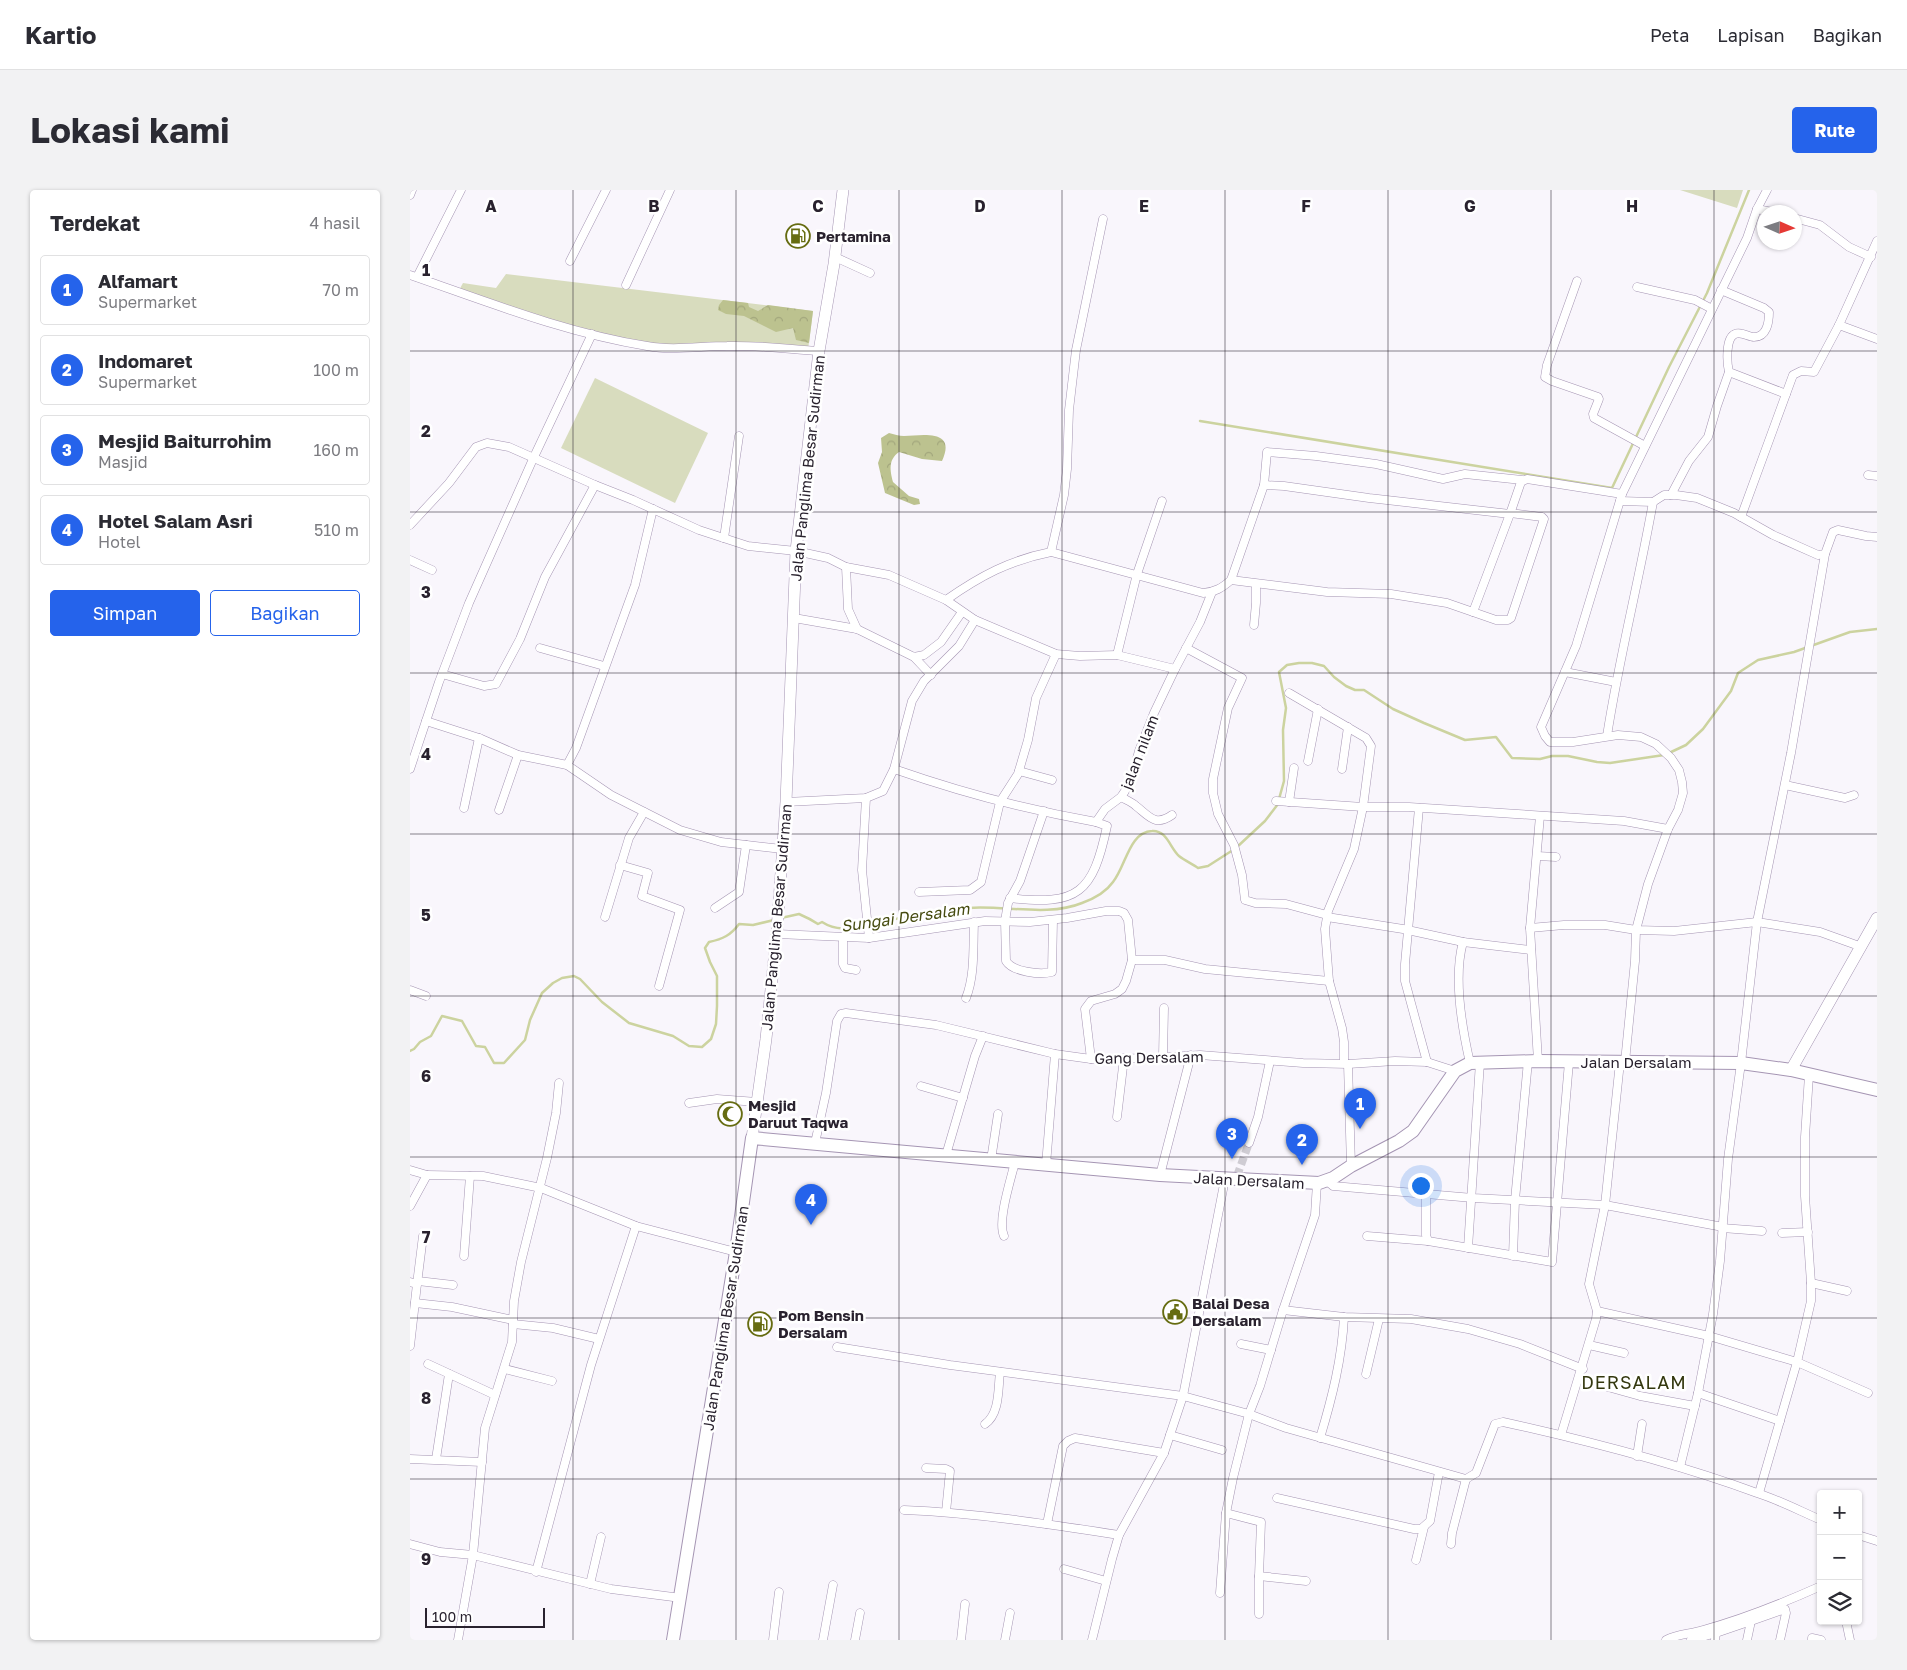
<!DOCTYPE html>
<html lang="id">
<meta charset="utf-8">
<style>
body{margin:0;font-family:"Golos Text",sans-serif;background:#f2f2f3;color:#2b2b33}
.controls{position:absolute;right:15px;bottom:15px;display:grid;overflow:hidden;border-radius:5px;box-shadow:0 1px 4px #0004}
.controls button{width:45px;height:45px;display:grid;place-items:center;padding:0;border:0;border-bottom:1px solid #e1e1e2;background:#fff;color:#2b2b33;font:25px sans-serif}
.compass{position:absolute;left:1347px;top:15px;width:45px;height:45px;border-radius:50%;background:#fff;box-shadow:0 1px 4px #0004;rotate:93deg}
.scale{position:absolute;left:15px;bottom:12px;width:120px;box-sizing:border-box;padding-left:5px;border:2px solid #29222e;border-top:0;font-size:14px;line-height:18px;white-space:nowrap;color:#29222e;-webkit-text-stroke:4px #fff;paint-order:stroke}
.you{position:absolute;left:1010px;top:995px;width:18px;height:18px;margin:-12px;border:4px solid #fff;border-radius:50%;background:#1a73e8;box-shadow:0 0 0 8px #1a73e833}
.badge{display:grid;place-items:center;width:32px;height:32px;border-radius:50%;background:#2563eb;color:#fff;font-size:16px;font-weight:700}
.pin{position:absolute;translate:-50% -41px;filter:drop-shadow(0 1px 2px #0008)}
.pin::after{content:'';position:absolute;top:26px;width:18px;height:15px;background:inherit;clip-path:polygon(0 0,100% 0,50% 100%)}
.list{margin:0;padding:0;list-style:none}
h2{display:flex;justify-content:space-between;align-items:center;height:65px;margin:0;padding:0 20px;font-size:21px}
h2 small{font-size:16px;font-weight:400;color:#7c7c81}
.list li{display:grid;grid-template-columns:32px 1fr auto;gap:15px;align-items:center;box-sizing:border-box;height:70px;margin:0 10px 10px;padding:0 10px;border:1px solid #e1e1e2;border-radius:5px}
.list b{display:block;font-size:19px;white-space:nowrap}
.list p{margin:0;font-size:16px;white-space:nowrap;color:#7c7c81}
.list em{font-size:16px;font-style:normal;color:#7c7c81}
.actions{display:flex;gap:10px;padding:15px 20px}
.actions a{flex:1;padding:11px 0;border:1px solid #2563eb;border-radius:5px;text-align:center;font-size:18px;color:#2563eb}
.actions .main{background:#2563eb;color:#fff}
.icon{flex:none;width:28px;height:28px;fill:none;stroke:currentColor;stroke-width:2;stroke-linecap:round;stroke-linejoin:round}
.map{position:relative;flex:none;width:1467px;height:1450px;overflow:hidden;border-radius:5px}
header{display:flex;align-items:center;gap:30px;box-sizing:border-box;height:70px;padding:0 25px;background:#fff;border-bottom:1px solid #e1e1e2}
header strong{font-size:24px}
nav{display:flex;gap:28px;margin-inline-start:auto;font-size:18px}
.intro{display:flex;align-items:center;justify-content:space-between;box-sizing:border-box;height:120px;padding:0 30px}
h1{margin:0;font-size:35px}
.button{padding:12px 22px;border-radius:5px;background:#2563eb;color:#fff;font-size:18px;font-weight:700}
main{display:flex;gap:30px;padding:0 30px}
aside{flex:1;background:#fff;border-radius:5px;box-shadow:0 1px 4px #0004}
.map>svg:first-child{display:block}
</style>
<header>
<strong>Kartio</strong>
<nav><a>Peta</a><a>Lapisan</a><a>Bagikan</a></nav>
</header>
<div class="intro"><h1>Lokasi kami</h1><a class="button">Rute</a></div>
<main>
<aside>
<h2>Terdekat<small>4 hasil</small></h2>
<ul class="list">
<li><span class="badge">1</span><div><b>Alfamart</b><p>Supermarket</p></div><em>70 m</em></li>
<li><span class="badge">2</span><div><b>Indomaret</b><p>Supermarket</p></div><em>100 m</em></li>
<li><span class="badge">3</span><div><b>Mesjid Baiturrohim</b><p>Masjid</p></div><em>160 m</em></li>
<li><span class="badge">4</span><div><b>Hotel Salam Asri</b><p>Hotel</p></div><em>510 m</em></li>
</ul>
<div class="actions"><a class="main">Simpan</a><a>Bagikan</a></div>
</aside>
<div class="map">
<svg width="1467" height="1450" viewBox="0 0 1467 1450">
<defs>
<pattern id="forest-crowns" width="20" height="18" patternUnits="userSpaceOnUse" patternTransform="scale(1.25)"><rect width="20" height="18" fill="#bcc28f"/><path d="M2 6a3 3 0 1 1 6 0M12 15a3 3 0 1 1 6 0" fill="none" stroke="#a2a67c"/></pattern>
</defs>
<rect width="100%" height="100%" fill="#f9f6fc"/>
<g fill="#d8dcbe">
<path d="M1270 0H1333L1327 18Z"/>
<path d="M96 84 403 121 398 160 259 158 182 144 48 102 53 93 86 98Z"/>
<path d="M185 188 298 243 265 313 151 258Z"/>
</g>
<g fill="url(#forest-crowns)">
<path d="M313 110 338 113 339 117 348 121 358 115 403 121 399 153 386 150 383 138 366 142 334 126 316 124 308 120 309 115Z"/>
<path d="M479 243C484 244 489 246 494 246 513 245 547 239 532 271L512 269 489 262C478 270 480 280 483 292L499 306 509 309 510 314 504 315 475 303 468 273 472 262 471 248Z"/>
</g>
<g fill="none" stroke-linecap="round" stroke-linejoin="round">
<g stroke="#ccd39f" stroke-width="2.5">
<path d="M790 231 1202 298 1259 177 1297 103 1339 0"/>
<path d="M1259 563 1276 555 1293 539 1321 501 1328 483 1348 470 1384 462 1440 442 1467 439"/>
<path d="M869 609 874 591 873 540 876 518 869 482 877 475 889 473H902L914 476 924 487 936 496 945 500H954L983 519 1014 533 1055 550 1086 547 1102 568 1130 569 1142 566H1158L1187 572 1200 573 1254 565"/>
<path d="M827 657 855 631 868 614"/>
<path d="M371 728 389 724C396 727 402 730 408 734L412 732C426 741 439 739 455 736"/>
<path d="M460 735C492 727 526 720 558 718 594 715 638 727 672 713 683 709 696 702 703 692 716 676 719 642 742 641 757 640 760 658 769 666 774 670 782 674 788 678L798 676 823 660"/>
<path d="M0 861 4 859 10 852 21 846 32 826 52 831 66 856 75 857 84 873H94L115 850 120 830 132 803 143 793 152 788 164 786 170 789 192 812 219 833 263 846 279 856 292 857 301 849 306 834 307 816V786L300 772 295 758 299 752C313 749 321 745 329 734L343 735 364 730"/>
</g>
<path stroke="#cfccd3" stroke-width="8" stroke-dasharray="8 4" stroke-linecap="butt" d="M827 986 839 953"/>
<g stroke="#a595b3" stroke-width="9">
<g id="street">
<path d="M0 5 2 0"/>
<path d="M1347 19 1362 22"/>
<path d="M1384 28 1410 35 1439 57 1461 67"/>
<path d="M425 67 460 83"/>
<path d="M160 71 196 0"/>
<path d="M0 85C78 112 156 143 237 156 263 161 291 156 317 156 348 155 378 159 409 161"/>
<path d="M7 87 51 0"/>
<path d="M1167 91 1137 175 1135 187 1142 191 1188 207 1189 209 1183 224 1184 228 1235 256"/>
<path d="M216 95 260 0"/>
<path d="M1227 97 1285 110 1302 119"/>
<path d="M1311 100 1354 118 1359 122C1359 132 1357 147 1344 147 1339 147 1330 141 1325 144 1315 148 1317 174 1319 182L1376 204"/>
<path d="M1429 135 1467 149"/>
<path d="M1458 285 1467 286"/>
<path d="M854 295 857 262 906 266 966 274 1033 289 1055 284 1112 290"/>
<path d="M1212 304 1166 456 1131 537 1135 546 1140 552H1163L1208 545 1231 547 1246 554 1261 568 1269 580 1272 592 1273 603 1268 620 1258 639 1238 694 1226 740 1225 771 1215 872"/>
<path d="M1261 305 1279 271 1298 247 1307 216 1319 182"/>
<path d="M1210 311 1243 312 1254 305H1266L1287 308 1324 323 1363 345 1408 365 1415 364 1423 342 1428 340 1456 346 1467 347"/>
<path d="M1331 327 1383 185 1391 181 1404 182 1429 135 1467 51"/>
<path d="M0 335 39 293 66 257 77 253 99 257 185 295 223 310 289 340 338 356 386 361 418 368 436 377 479 385 536 410C570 386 600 370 641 362L793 403C805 402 812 398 821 390L854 295 874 296 959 308 1100 324 1111 292 1117 289 1212 304 1337 48 1347 19 1357 0"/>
<path d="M314 348 329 246"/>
<path d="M641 362 654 305 657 279 659 220 666 160 693 29"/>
<path d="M0 370 22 380"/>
<path d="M436 377 438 419 447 439"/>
<path d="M821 390 917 402 981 404 1037 413 1063 422 1100 324"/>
<path d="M1063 422 1086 430H1098L1101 428 1134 329 1132 327 1100 323"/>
<path d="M384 428 447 439 504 467 514 465 531 452 552 422"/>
<path d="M565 430 646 464 670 466 707 465 765 479 790 432 802 402"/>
<path d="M844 435 846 413V395"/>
<path d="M130 458 194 476"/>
<path d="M776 458 832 488 818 518 803 589V603L808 624 824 655 832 685 835 710 845 713 876 714 917 725"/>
<path d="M707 465 727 384 752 311"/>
<path d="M504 467 521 485"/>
<path d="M1155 482 1206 492"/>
<path d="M32 484 74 496 86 494 110 449 135 387 185 295"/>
<path d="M16 531 69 548 108 565 157 575 201 605 270 640 311 652 372 659"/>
<path d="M1197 546C1209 468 1229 391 1243 312"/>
<path d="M898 571 908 519"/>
<path d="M157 575 166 558 225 395 243 319"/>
<path d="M0 579 29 492 59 413 123 269 182 144"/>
<path d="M484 579C550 602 617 620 686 632"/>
<path d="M932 579 938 537"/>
<path d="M609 581 642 590"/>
<path d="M1375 595 1435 608 1444 605"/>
<path d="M711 607C716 610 722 612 726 616 739 626 745 637 762 625"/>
<path d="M456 608 452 680 459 748"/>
<path d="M866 611 953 617 961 556 956 548 879 503"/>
<path d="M376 612 456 608 473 601 484 579 502 511 514 491 549 456 565 430 536 410"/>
<path d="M879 612 884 578"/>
<path d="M54 618 69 548"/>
<path d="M1009 618 995 774V791L1017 872"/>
<path d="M89 620 108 565"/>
<path d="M634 621 610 691 598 713 595 731 596 771C603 782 630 785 642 782L643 730"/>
<path d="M1127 666 1146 667"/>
<path d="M210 675 238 683 232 706 270 720 249 796"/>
<path d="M509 702 560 700 571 692 590 612 608 584 618 550 626 508 646 464"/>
<path d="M600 708C668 716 683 703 697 636L686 632 695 619 711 607 715 601 723 582 729 561 744 523 765 479"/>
<path d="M305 718 329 702 336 655"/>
<path d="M195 727 219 648 234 622"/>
<path d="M917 727 993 739 1053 752"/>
<path d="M1120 738 1130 626"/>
<path d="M367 744 459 748 575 731 620 732 657 728 696 721H709L714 723 718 730 722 770 716 791 712 799 705 804 681 811 675 819 681 869"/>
<path d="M433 748V774L435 778 446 780"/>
<path d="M722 770H755L795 779 919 791"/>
<path d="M0 800 16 806"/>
<path d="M556 808C565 785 563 758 564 732"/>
<path d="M753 867 754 818"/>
<path d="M1128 871 1120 738 1154 735H1195L1226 740 1264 741 1347 732 1410 742 1452 757"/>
<path d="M934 873V852L932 838 919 791 915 739 918 721 944 659 953 617H999L1214 631 1258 639"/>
<path d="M1060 873C1052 838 1043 788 1053 752L1121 760"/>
<path d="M938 874 941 976"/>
<path d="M511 896 553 908"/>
<path d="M279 913 307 909 347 912"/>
<path d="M707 927 714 868"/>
<path d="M405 953 416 903 427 831 431 824 436 823 526 835 645 864 681 869 745 868 790 865 893 873 938 874 985 871 1017 872 1045 881"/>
<path d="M839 953 848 927 860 871"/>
<path d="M536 965 565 866 573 846"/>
<path d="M581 970 588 924"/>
<path d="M636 975 645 864"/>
<path d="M0 980 17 985"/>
<path d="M750 985 781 865"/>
<path d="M916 990 923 996 1063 1008 1195 1015 1313 1037"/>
<path d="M1016 1004V1045L1018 1051 1142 1072 1159 872"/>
<path d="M0 1016 17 985 73 986 131 998 226 1036 326 1062"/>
<path d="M1312 1038 1352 1041"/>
<path d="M1372 1043 1398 1042"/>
<path d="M594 1046C587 1031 601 989 605 972"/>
<path d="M957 1046 1018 1051"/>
<path d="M1058 1058 1070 872"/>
<path d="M54 1066 60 986"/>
<path d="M1103 1066 1105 1010 1118 871"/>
<path d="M8 1091 43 1095"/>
<path d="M0 1092 7 1094 0 1156"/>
<path d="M1401 1093 1437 1101"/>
<path d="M7 1094 13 1046"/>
<path d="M5 1113 42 1117 103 1130"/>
<path d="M873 1120 934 1127 1001 1129 1058 1139 1110 1154 1173 1179"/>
<path d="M1187 1121 1299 1146 1387 1172 1458 1203"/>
<path d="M103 1134 143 1138 189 1149"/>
<path d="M831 1154 861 1160"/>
<path d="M1179 1155 1214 1163"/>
<path d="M427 1157 540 1175 773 1206 839 1224 876 1238 1056 1289 1066 1283 1085 1234 1093 1232C1179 1251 1265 1273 1347 1303 1369 1310 1390 1321 1411 1330"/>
<path d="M18 1174 85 1205"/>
<path d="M95 1179 142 1191"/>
<path d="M956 1184 969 1129"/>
<path d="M1169 1189 1230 1206 1285 1216"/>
<path d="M1288 1203 1370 1231"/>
<path d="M575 1234C590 1224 588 1198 590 1182"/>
<path d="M760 1245 812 1260"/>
<path d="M1151 1245 1186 1129 1187 1121 1179 1094 1195 1015 1210 872"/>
<path d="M910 1248C922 1208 932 1169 934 1127"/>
<path d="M1227 1266 1232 1234"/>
<path d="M0 1269 72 1272"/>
<path d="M26 1269 39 1184"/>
<path d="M1270 1277 1288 1203 1303 1124 1310 1071 1318 969 1331 873 1347 732 1381 563 1415 364"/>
<path d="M516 1278 536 1279 540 1281 536 1322"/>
<path d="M1349 1303 1387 1172 1401 1111V1093L1395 1006V947L1399 885"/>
<path d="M867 1308 1004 1339H1011L1020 1331 1029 1282"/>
<path d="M494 1320C567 1323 638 1334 709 1345"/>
<path d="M816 1323 851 1332 849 1386 896 1391"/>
<path d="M637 1334 653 1256 658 1251 665 1248 754 1263"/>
<path d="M1448 1345 1467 1351"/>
<path d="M0 1354 30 1362 63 1365 201 1399 271 1408"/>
<path d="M1041 1354 1042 1343 1056 1289"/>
<path d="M1006 1370 1014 1337"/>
<path d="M654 1379 696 1391"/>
<path d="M126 1382 181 1175 226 1036"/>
<path d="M849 1386V1424"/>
<path d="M180 1394 191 1347"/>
<path d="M810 1403 816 1323 823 1288 839 1224 850 1196 873 1120 901 1037 905 1025 907 993"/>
<path d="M1436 1431 1440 1450"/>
<path d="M1306 1443 1341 1431"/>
<path d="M48 1450 63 1365 75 1238 102 1152 104 1111 111 1072 137 968 146 923 149 893"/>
<path d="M363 1450 369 1402"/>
<path d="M413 1450 423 1395"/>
<path d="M445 1450 450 1423"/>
<path d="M551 1450 555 1414"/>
<path d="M595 1450 600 1423"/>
<path d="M682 1450 702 1369 709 1345 754 1263 773 1206 815 989"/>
<path d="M1256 1450C1267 1444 1281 1444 1293 1440 1333 1429 1373 1413 1411 1396"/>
<path d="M1281 1450 1306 1443 1305 1450"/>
<path d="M1337 1450 1341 1431 1375 1419 1376 1423 1370 1450"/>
<path d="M1402 1450V1448L1411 1450"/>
</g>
</g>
<g stroke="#a595b3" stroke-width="12">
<g id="secondary">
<path d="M1381 880 1467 728"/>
<path d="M342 948 356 849 367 740 376 612 386 361 409 161 424 74 433 0"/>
</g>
</g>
<g stroke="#a595b3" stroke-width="14">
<path id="primary" d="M263 1450 326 1062 342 948 750 985 909 993 923 988 941 976 989 951 1003 941 1045 881 1060 873 1128 871 1331 873 1381 880 1467 900"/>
</g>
<use href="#street" stroke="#fff" stroke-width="8"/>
<use href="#secondary" stroke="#fff" stroke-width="11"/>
<use href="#primary" stroke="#fff" stroke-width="12"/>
</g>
<path fill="none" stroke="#29222e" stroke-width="1" stroke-opacity="0.55" d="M163 0V1450M326 0V1450M489 0V1450M652 0V1450M815 0V1450M978 0V1450M1141 0V1450M1304 0V1450M0 161H1467M0 322H1467M0 483H1467M0 644H1467M0 806H1467M0 967H1467M0 1128H1467M0 1289H1467"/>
<defs>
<g id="fuel-ring" transform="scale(1.25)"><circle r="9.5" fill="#fff" stroke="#666c11" stroke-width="1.5"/><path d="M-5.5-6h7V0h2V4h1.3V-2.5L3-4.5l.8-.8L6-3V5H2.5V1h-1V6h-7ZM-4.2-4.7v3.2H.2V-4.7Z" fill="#666c11"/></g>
<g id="mosque-ring" transform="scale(1.25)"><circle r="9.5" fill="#fff" stroke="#666c11" stroke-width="1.5"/><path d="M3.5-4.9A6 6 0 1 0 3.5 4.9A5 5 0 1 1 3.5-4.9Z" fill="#666c11"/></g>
<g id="civic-ring" transform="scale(1.25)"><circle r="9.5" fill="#fff" stroke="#666c11" stroke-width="1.5"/><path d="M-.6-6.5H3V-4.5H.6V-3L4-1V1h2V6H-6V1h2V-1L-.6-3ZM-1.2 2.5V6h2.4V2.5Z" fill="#666c11"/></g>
</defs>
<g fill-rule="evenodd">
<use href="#fuel-ring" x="388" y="46"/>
<use href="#mosque-ring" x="320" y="924"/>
<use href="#civic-ring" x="765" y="1122"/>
<use href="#fuel-ring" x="350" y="1134"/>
</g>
<g text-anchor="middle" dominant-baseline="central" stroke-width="5" stroke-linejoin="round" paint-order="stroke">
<g font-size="15" font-weight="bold" fill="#29222e" stroke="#fff" text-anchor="start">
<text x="406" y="46">Pertamina</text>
<text x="338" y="915">Mesjid<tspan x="338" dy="17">Daruut Taqwa</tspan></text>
<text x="782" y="1113">Balai Desa<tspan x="782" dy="17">Dersalam</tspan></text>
<text x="368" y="1125">Pom Bensin<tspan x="368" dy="17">Dersalam</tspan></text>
</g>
<g font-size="15" fill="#29222e" stroke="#fff">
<text transform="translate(397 278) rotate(-84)">Jalan Panglima Besar Sudirman</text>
<text transform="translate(729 562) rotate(-69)">jalan nilam</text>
<text transform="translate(366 727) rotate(-85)">Jalan Panglima Besar Sudirman</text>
<text transform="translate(739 867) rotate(-1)">Gang Dersalam</text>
<text x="1226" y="872">Jalan Dersalam</text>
<text transform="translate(839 990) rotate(3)">Jalan Dersalam</text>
<text transform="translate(315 1128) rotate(-81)">Jalan Panglima Besar Sudirman</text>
</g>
<g font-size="16" font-style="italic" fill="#474c11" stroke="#fff">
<text transform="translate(495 727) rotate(-8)">Sungai Dersalam</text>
</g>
<g font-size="18" letter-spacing="1" fill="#34380f" stroke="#fff">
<text x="1224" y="1192">DERSALAM</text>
</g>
</g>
<g font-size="16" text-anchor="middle" font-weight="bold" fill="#29222e" stroke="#fff" stroke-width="5" stroke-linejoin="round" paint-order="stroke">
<text x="81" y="22">A</text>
<text x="244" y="22">B</text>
<text x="408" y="22">C</text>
<text x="570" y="22">D</text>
<text x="734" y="22">E</text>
<text x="896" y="22">F</text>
<text x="1060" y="22">G</text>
<text x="1222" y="22">H</text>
<text x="16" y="86">1</text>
<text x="16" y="247">2</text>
<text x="16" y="408">3</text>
<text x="16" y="570">4</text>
<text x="16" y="731">5</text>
<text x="16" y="892">6</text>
<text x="16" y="1053">7</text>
<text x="16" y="1214">8</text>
<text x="16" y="1375">9</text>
</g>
</svg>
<div class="controls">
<button>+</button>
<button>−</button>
<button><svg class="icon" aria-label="layers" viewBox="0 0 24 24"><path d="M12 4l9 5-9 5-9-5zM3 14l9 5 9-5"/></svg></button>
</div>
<svg class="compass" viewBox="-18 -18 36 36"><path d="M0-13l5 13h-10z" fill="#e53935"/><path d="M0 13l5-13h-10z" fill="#7c7c81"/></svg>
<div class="scale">100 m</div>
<div class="you"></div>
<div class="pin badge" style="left:950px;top:939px">1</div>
<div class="pin badge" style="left:892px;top:975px">2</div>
<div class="pin badge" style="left:822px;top:969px">3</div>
<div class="pin badge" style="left:401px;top:1035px">4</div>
</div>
</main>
